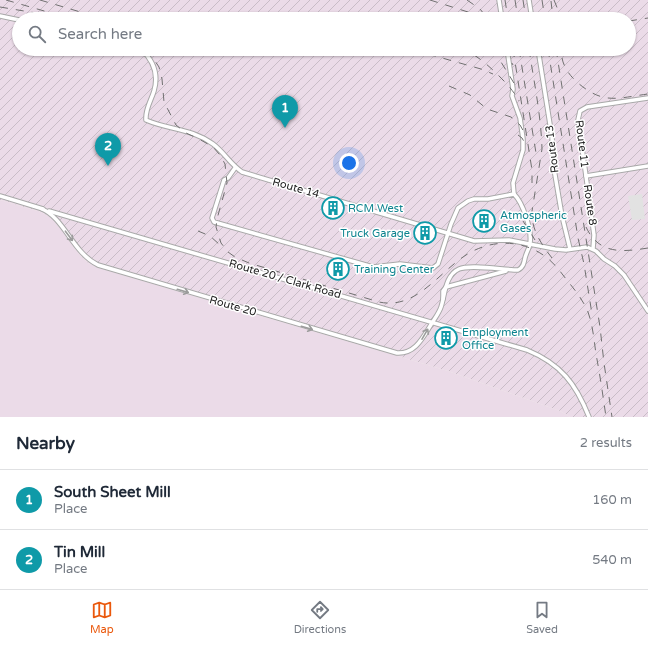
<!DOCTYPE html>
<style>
body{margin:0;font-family:"Varela Round",sans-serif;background:#f2f2f3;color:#1f2937}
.you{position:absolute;left:349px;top:163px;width:14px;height:14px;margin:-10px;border:3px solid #fff;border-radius:50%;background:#1a73e8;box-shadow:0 0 0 6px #1a73e833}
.badge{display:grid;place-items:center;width:26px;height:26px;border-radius:50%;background:#ea580c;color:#fff;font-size:13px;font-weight:700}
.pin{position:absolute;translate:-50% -33px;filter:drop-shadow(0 1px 2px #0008)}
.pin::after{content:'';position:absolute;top:21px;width:14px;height:12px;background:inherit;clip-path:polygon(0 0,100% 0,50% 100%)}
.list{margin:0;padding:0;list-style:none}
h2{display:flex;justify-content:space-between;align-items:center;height:52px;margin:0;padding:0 16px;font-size:17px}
h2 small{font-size:13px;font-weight:400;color:#747a83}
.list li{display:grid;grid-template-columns:26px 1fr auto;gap:12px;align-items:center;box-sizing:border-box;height:60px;padding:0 16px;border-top:1px solid #e0e1e3}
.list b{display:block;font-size:15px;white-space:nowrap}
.list p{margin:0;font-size:13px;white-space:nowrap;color:#747a83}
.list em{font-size:13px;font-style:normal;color:#747a83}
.icon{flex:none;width:22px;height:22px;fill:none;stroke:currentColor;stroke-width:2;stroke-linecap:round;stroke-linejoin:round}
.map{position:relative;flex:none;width:648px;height:417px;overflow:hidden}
.search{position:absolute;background:#fff;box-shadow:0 1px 3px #0004;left:12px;right:12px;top:12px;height:44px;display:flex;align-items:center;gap:10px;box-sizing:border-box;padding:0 14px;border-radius:22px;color:#747a83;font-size:15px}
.sheet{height:172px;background:#fff}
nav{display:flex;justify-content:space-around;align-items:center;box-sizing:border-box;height:56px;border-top:1px solid #e0e1e3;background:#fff;font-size:11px;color:#747a83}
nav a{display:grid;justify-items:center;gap:2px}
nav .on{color:#ea580c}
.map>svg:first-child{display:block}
</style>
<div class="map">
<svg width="648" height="417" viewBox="0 0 648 417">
<defs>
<pattern id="industrial-furrows" width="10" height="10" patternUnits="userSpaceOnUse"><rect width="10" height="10" fill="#ebdbe8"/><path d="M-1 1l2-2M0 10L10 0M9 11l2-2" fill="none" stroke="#c9bcc7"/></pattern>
</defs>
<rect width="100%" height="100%" fill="#f2efe9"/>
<path fill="url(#industrial-furrows)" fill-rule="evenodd" d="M0 0H648V417H570L560 411 448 371 99 268 88 263 79 254 60 228 50 217 41 212 0 200ZM19 19H629V49H19Z"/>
<path fill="#ebdbe8" d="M0 200 41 212 50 217 60 228 79 254 88 263 99 268 448 371 560 411 570 417H0Z"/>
<path fill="#e2e2e2" d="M642 194 645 219 632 220 628 196Z"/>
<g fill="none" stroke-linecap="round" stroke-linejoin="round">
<g stroke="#a9a9a9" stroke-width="5.5">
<g id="minor">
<path d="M499 0 502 19"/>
<path d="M529 0 532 19"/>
<path d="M0 16 19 20"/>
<path d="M141 49C153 60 159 74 154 91 151 101 145 109 146 120 169 130 191 128 213 144 224 152 230 164 242 172L474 241 509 240 555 249 566 250 587 247 596 251 604 259 615 266 624 275 648 311"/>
<path d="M507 49 513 89 512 96 520 118 523 139V150L513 183 514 194"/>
<path d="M538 49 552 137 554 169 562 216 570 249"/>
<path d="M586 176 578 120 580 111 587 107 648 98"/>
<path d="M0 196 43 209"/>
<path d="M42 209C64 218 73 253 98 265L397 353C416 354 423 337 432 323 435 318 439 313 441 307 445 295 445 275 459 269 470 264 504 270 518 270 523 268 524 263 525 258 526 253 530 247 530 243 532 230 523 203 514 194L488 199H474L468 201 458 208 451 224 438 264 433 268 400 264 373 267 214 222 212 218 224 180 228 178 235 168"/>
<path d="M49 211 527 350C561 364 576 384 589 417"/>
<path d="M593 249 594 235 586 176 648 166"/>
<path d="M443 299V291L446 287 506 271"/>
</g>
</g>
<use href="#minor" stroke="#fff" stroke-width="3.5"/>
<g stroke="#707070" stroke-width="1" stroke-dasharray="8 8" stroke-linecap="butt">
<path d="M6 0 72 19"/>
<path d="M40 0 104 19"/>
<path d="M430 0 468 12 479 19"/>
<path d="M467 0 480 9 488 19"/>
<path d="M505 0 508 19"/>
<path d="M515 0 518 19"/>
<path d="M523 0 526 19"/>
<path d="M542 0 545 19"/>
<path d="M554 0 558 10 567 19"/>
<path d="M551 1 553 19"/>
<path d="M0 7 36 13"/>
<path d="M66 13 88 19"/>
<path d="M629 21 648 18"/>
<path d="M147 49 159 67 162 79 164 102 176 125 186 133 199 139 213 147 220 155 225 164 227 183 217 219 216 227 221 243 228 252 235 257 249 263 379 302C416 310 438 273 466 255 491 239 522 239 546 257 554 263 560 271 566 279 575 290 583 300 588 312 593 326 594 340 596 354 600 375 603 396 606 417"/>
<path d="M493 49 517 88"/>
<path d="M504 49 513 65"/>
<path d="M513 49 532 170V183"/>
<path d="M519 49 537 159"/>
<path d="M529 49C534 82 541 115 542 149L532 211C531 229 541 244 552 258"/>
<path d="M548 49 578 238 584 264 592 314"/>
<path d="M556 49 600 327 604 363 612 417"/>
<path d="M459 50C466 52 472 53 477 57 489 65 513 88 519 101"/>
<path d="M428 54 481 69 493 74"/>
<path d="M562 58C564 68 570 76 578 83 604 105 617 98 648 94"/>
<path d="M449 86 470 95 487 109 511 117 520 125 524 132"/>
<path d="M518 135 522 138 527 147"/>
<path d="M523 221 535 240"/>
<path d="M586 227C599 255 623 252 648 248"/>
<path d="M198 231 210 236 220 245"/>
</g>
</g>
<defs><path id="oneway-shaft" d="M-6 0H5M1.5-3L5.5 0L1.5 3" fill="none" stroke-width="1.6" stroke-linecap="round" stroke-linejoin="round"/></defs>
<g stroke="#9c9c9c">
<use href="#oneway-shaft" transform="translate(69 236) rotate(53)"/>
<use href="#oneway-shaft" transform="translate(183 291) rotate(16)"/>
<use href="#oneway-shaft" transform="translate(307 328) rotate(16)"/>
<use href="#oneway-shaft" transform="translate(425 334) rotate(-60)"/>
</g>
<defs>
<g id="building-ring" transform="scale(1.15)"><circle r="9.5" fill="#fff" stroke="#0f9aa8" stroke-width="1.5"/><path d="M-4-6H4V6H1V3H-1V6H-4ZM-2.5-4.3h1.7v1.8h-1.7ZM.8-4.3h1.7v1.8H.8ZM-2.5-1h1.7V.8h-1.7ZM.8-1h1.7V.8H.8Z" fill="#0f9aa8"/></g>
</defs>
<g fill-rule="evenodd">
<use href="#building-ring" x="333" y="208"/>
<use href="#building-ring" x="484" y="221"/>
<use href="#building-ring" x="425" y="233"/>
<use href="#building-ring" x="338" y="269"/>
<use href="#building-ring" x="446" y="338"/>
</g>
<g text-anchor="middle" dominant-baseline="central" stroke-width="3" stroke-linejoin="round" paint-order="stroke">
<g font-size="11" fill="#222" stroke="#fff">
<text transform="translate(582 144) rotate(83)">Route 11</text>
<text transform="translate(552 149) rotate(-97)">Route 13</text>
<text transform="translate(296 188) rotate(16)">Route 14</text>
<text transform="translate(590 205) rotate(82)">Route 8</text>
<text transform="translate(285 279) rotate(16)">Route 20 / Clark Road</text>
<text transform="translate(233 306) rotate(16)">Route 20</text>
</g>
<g font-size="11" fill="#0d838f" stroke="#fff" text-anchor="start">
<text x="348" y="208">RCM West</text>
<text x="500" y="215">Atmospheric<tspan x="500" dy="13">Gases</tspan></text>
<text x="410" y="233" text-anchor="end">Truck Garage</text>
<text x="354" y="269">Training Center</text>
<text x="462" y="332">Employment<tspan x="462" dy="13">Office</tspan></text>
</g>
</g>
</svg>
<div class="you"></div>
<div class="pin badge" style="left:285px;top:128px;background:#0f9aa8">1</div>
<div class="pin badge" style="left:108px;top:166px;background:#0f9aa8">2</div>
<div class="search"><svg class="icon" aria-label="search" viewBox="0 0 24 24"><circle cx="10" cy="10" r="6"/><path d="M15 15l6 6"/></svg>Search here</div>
</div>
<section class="sheet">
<h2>Nearby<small>2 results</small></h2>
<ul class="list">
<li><span class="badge" style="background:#0f9aa8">1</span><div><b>South Sheet Mill</b><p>Place</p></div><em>160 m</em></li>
<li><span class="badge" style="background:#0f9aa8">2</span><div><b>Tin Mill</b><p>Place</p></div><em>540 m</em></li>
</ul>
</section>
<nav>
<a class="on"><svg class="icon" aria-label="map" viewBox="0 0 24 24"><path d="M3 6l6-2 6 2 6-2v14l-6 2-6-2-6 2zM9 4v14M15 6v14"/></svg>Map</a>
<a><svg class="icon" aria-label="directions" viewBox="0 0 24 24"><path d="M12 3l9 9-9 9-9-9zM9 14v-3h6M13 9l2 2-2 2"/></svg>Directions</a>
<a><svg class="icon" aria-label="saved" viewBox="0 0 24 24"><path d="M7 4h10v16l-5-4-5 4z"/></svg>Saved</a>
</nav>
